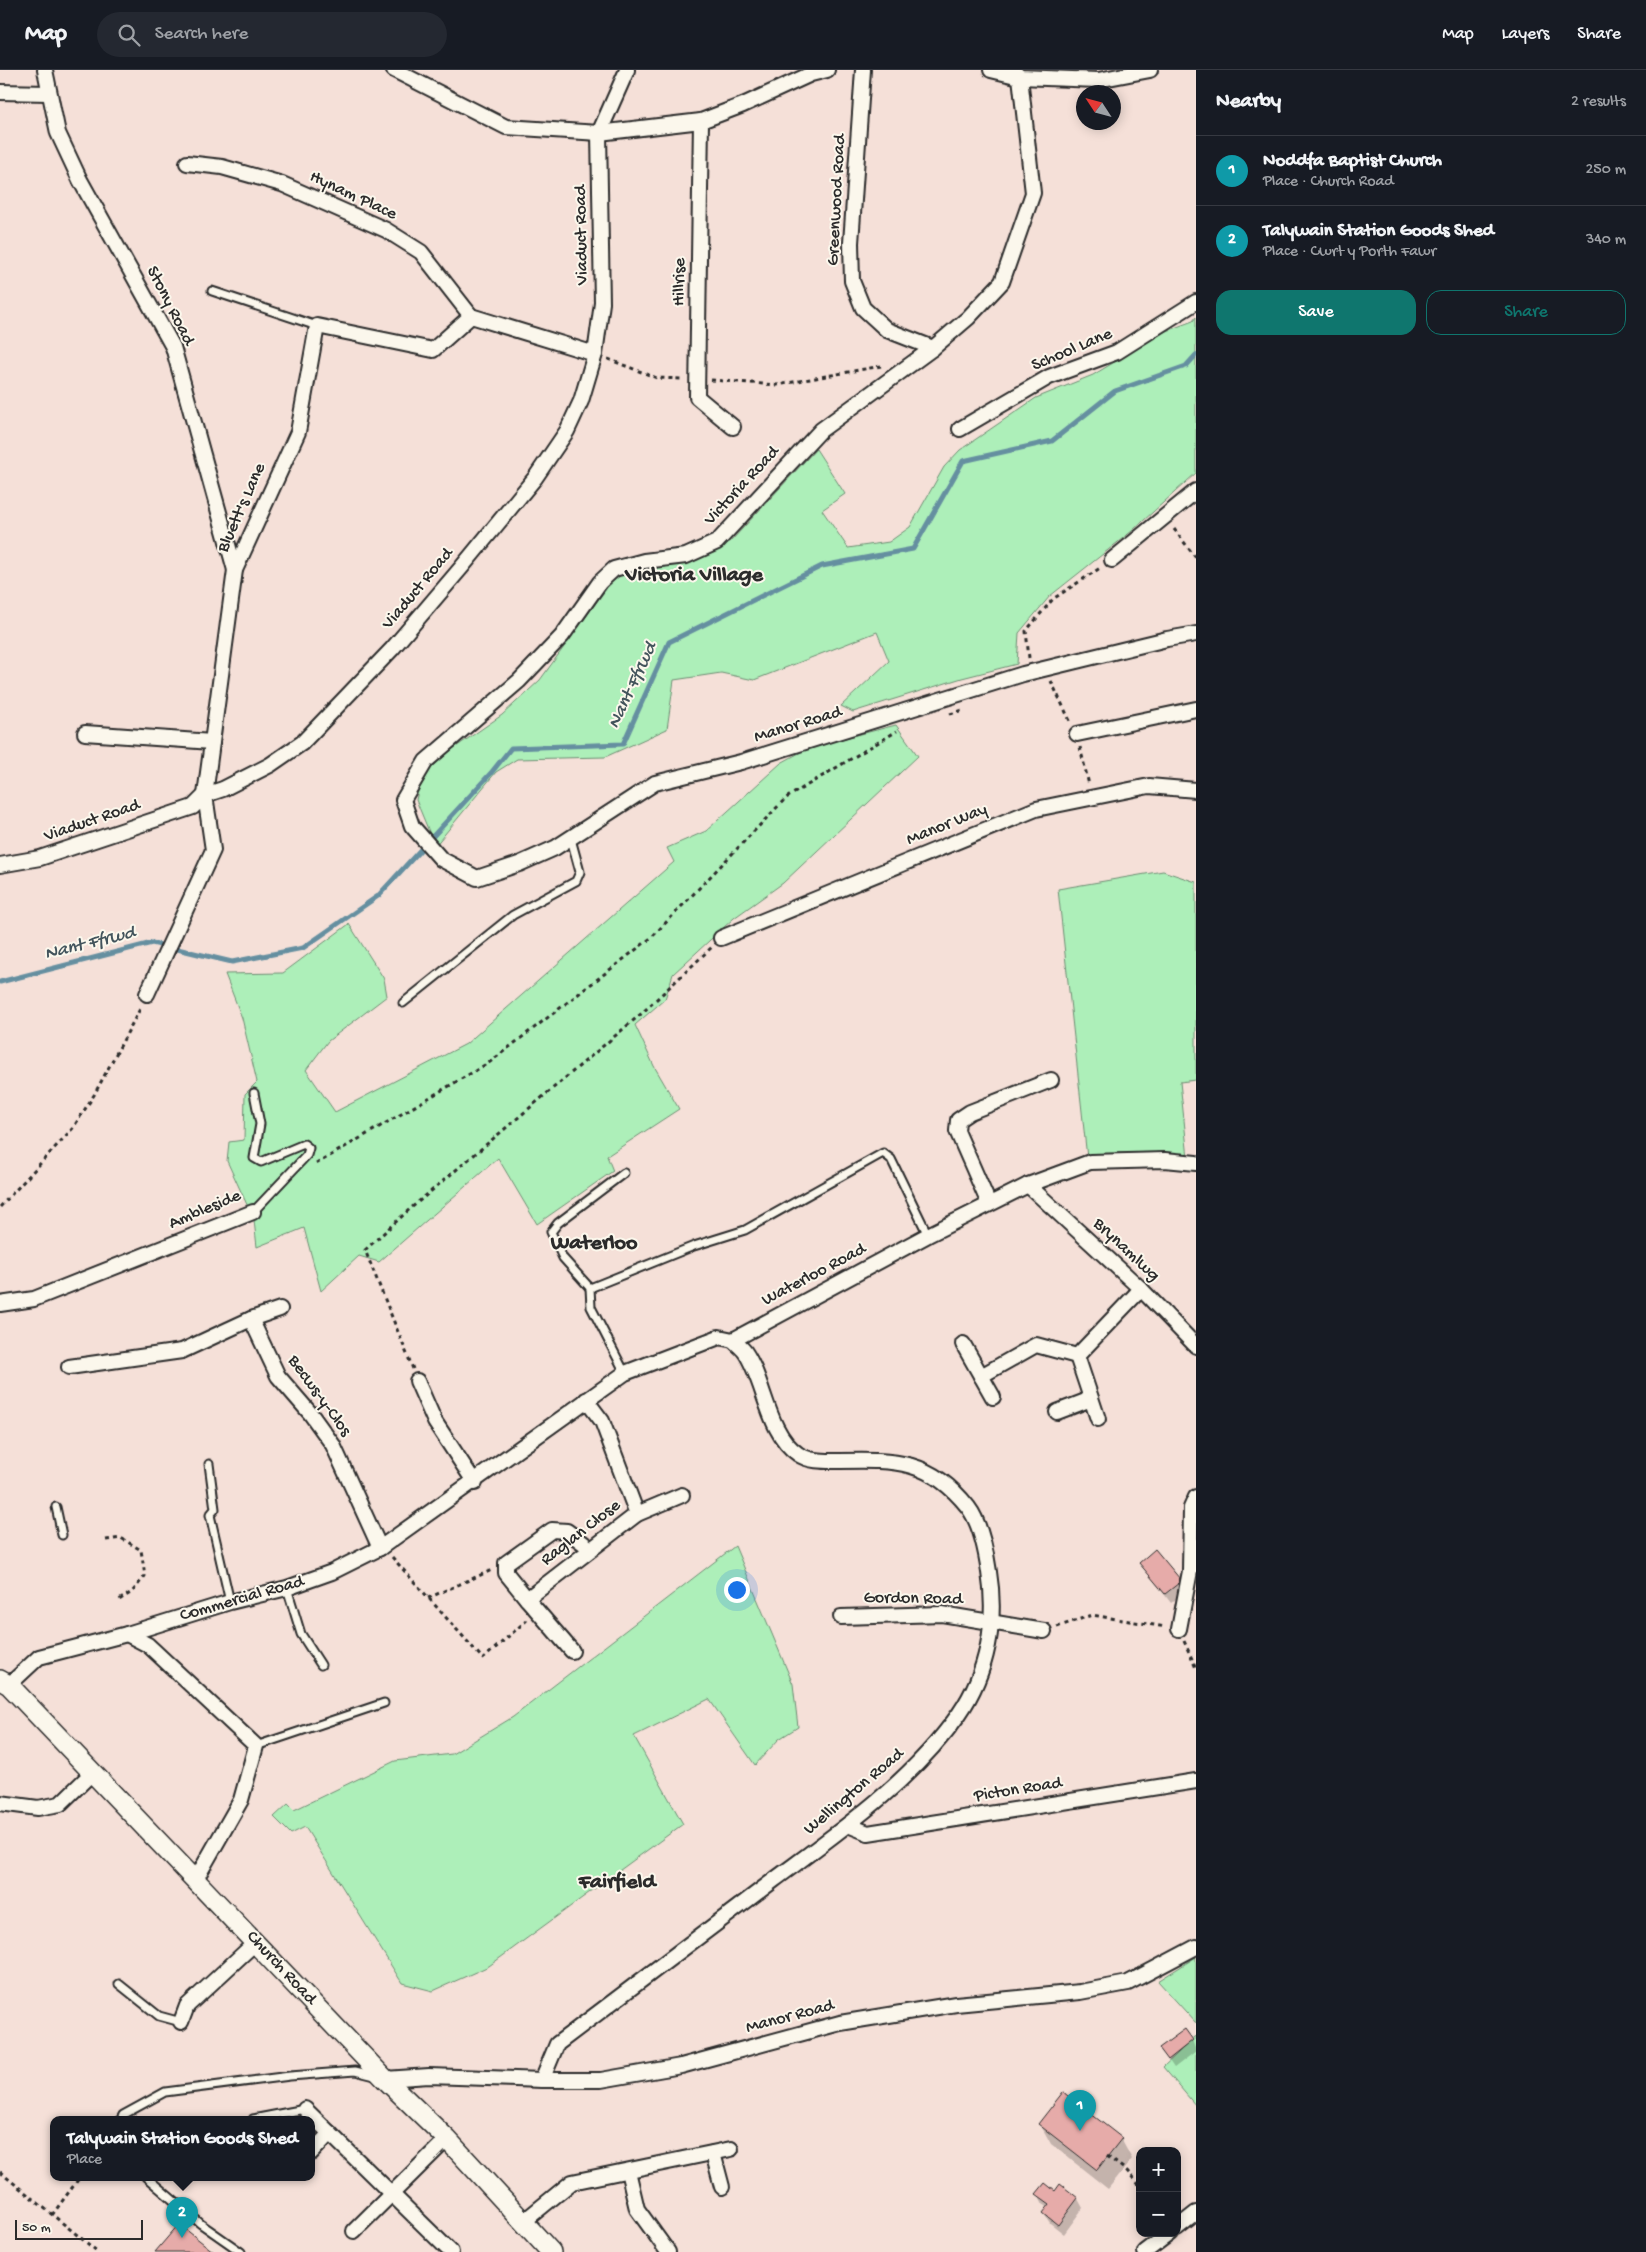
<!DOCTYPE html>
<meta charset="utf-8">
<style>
body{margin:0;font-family:"Gochi Hand",sans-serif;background:#242831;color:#f1f3f6}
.controls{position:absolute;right:15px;bottom:15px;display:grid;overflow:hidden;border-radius:10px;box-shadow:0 2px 12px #0003}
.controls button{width:45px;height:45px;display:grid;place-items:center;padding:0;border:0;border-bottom:1px solid #363941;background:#171b24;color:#f1f3f6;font:25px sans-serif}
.compass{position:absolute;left:1076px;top:15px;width:45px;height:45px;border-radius:50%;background:#171b24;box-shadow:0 2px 12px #0003;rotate:306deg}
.scale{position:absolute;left:15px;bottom:12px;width:128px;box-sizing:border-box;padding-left:5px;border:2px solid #2b2b2b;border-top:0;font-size:14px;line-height:18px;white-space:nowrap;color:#2b2b2b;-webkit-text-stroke:4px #fbf7ec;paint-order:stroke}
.you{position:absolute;left:736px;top:1519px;width:18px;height:18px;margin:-12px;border:4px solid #fff;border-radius:50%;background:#1a73e8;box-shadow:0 0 0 8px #1a73e833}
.badge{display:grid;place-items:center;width:32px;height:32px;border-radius:50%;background:#0f766e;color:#fff;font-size:16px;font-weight:700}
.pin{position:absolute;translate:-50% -41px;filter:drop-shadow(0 1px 2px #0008)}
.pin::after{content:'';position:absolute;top:26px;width:18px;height:15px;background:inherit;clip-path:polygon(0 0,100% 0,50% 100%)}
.popup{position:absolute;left:50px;top:2046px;width:265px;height:65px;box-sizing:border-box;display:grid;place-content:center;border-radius:10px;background:#171b24;filter:drop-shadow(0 1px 4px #0005);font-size:16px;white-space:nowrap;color:#9ea1a6}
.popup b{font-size:19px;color:#f1f3f6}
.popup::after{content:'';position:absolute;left:50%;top:100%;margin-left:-10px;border:10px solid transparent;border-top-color:#171b24}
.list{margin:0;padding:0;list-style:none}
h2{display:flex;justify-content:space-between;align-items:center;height:65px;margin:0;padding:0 20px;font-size:21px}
h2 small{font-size:16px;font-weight:400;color:#9ea1a6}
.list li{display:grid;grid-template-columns:32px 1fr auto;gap:15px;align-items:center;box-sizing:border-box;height:70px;padding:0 20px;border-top:1px solid #363941}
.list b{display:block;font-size:19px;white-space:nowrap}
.list p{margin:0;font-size:16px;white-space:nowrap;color:#9ea1a6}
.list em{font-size:16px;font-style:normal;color:#9ea1a6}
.actions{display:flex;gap:10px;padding:15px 20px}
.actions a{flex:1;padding:11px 0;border:1px solid #0f766e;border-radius:15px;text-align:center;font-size:18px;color:#0f766e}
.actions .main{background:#0f766e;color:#fff}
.icon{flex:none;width:28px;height:28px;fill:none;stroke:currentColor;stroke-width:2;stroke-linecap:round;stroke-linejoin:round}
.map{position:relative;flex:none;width:1196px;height:2182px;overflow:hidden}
header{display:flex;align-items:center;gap:30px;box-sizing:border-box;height:70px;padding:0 25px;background:#171b24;border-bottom:1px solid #363941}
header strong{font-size:24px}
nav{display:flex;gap:28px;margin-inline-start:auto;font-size:18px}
.search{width:350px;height:45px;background:#242831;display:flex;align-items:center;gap:12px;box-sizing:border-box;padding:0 18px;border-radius:28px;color:#9ea1a6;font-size:19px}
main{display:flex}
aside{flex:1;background:#171b24}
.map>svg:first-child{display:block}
</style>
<header>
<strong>Map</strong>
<div class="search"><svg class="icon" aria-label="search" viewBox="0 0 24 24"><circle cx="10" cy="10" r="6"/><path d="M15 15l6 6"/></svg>Search here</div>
<nav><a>Map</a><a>Layers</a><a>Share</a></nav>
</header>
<main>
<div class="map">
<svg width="1196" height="2182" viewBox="0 0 1196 2182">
<rect width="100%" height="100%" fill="#f5e0d8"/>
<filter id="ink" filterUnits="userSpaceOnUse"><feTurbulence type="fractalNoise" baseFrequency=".02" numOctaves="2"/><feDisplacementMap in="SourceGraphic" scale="10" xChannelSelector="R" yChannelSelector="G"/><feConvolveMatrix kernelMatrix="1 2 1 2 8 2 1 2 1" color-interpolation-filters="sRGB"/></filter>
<g filter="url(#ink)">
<g fill="#adefb9" stroke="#6c8d72">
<path d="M1196 247V403L1132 461 1050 526 1019 563 1017 594 962 608 853 642 841 636 889 591 877 562 754 610 721 603 674 610 667 659 605 687 517 689 496 702 435 776 416 730 421 708 450 681 502 645 540 610 609 515 626 501 682 491 730 472 816 379 845 424 822 440 848 478 889 472 910 457 944 397 960 380 1036 328 1093 305 1166 261 1193 251Z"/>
<path d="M896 655 918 686 783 813 734 848 673 904 665 929 635 955 654 996 679 1039 607 1086 613 1101 537 1154 498 1088 379 1192 359 1186 321 1221 304 1158 257 1177 254 1150 227 1091 229 1072 244 1070 245 1024 257 1012 242 948 225 904 283 903 349 854 384 909 387 926 328 971 306 1000 335 1042 466 974 674 792 667 778 706 761 781 693 810 677Z"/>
<path d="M1163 801 1196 812V1010L1180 1012 1188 1088 1120 1083 1087 1088 1058 819Z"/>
<path d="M735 1476 793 1614 798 1657 779 1669 755 1695 709 1629 634 1666 683 1754 489 1896 433 1921 402 1913 305 1757 291 1764 274 1747 288 1734 294 1740 395 1691 452 1684 513 1647Z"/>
<path d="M1196 1887V1953L1158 1911Z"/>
<path d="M1196 1966V2036L1163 1997Z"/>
</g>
<g fill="#0003">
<path d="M1140 1493 1179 1510 1184 1522 1171 1533Z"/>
<path d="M1192 1970 1196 1981 1174 1998 1161 1979Z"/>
<path d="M1040 2054 1121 2069 1132 2089 1108 2119 1051 2074Z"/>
<path d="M1055 2123 1078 2129 1083 2138 1064 2164 1050 2153 1044 2144 1049 2138 1043 2134 1038 2124Z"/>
</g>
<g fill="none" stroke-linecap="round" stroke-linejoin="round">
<path stroke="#658fa0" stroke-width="5" d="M0 912 152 873 232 892 303 878 378 826 491 703 511 678 623 674 669 572 822 496 913 479 963 391 1052 371 1115 321 1186 296 1196 285"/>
</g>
<g fill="#e6aba9" stroke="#2b2b2b">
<path d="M1155 1479 1180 1509 1179 1513 1165 1524 1139 1493Z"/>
<path d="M1185 1959 1193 1970 1168 1990 1159 1978Z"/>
<path d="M1063 2022 1122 2068 1097 2100 1038 2054Z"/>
<path d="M1045 2113 1055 2121 1060 2114 1078 2128 1058 2155 1043 2143 1050 2134 1036 2124Z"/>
<path d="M179 2154 214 2182H155Z"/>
</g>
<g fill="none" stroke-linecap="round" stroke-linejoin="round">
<g stroke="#2b2b2b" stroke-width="11">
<g id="service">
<path d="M212 221 317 256"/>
<path d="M403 933 513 845 576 811 580 802 571 769"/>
<path d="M253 1142 307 1085 309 1078 304 1074 261 1092 254 1088 260 1054 254 1023"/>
<path d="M590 1218 563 1188 551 1162 558 1153 624 1103"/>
<path d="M625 1303 591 1237 590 1218 694 1176 745 1160 883 1083 891 1089 928 1165"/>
<path d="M209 1394 215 1439 210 1445 230 1532"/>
<path d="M56 1437 62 1465"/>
<path d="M287 1518 301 1564 321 1595"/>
<path d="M256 1676 384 1633"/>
<path d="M119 1914 159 1946 181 1952"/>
<path d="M121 2049 123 2045 165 2022 290 2006 355 2001 375 2006"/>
<path d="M253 2049 305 2039"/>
<path d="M146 2107 201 2154 241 2182"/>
</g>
</g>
<g stroke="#2b2b2b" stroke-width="18">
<g id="minor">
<path d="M45 0 58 63 80 110 173 277 235 500"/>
<path d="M394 0 506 57 599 63 701 51 743 35 811 4 827 0"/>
<path d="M863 0 851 173 852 211 863 238 887 260 933 278"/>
<path d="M991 0 1020 7 1098 10 1150 0"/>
<path d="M1012 0 1020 7 1033 123 1002 212 968 248 933 278 821 360 717 472 686 486 644 491 614 499 600 512 562 566 519 611 426 691 403 730 412 756 441 789 477 808 519 794 555 778 655 713 741 692 1023 604 1167 569 1196 564"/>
<path d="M0 22 49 23"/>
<path d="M701 51 697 327 733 357"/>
<path d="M187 93 222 97 282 114 386 160 421 182 471 246"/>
<path d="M960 359 1049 307 1117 282 1196 232"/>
<path d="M1112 490 1196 421"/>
<path d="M85 663 212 672"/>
<path d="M1077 664 1196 639"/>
<path d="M0 795 40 788 193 737 205 725 223 719 270 695 302 673 392 579 461 498 535 408 567 361 581 331 595 284 602 233 599 63 627 0"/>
<path d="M721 868 1036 739 1149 716 1196 720"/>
<path d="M147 924 213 780 205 725 235 500 298 362 317 256 433 280 471 246 595 284"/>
<path d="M1028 1115 1141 1219 1196 1276"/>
<path d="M989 1134 957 1061 958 1050 970 1042 1051 1010"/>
<path d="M0 1234 34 1229 253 1142"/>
<path d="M251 1249 278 1306 310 1343 333 1375 380 1478"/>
<path d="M963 1274 993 1327"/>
<path d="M1077 1286 1141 1219"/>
<path d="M1077 1286 1098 1349"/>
<path d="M69 1297 182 1281 251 1249 280 1239"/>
<path d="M981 1306 1036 1275 1077 1286"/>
<path d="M417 1311 435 1352 475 1413"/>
<path d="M1057 1342 1091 1329"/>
<path d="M637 1444 682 1425"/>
<path d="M527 1529 506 1503V1493L552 1460 567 1461 591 1479"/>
<path d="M841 1547 942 1544 1044 1561"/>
<path d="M1179 1559 1190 1501 1191 1438 1196 1427"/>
<path d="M127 1564 148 1575 256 1676 241 1730 196 1809"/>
<path d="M572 1581 527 1529 637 1444 602 1351 586 1330"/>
<path d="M9 1615 39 1587 127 1564 230 1532 287 1518 332 1502 380 1478 625 1303 719 1267 733 1270 928 1165 1028 1115 1090 1092 1165 1090 1196 1093"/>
<path d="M0 1733 38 1738 60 1734 93 1702"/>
<path d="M848 1755 868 1763 1196 1711"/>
<path d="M181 1952 187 1936 256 1872"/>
<path d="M385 2009 429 2006 542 2010H601L681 1996 840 1953 956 1934 1080 1922 1128 1913 1196 1877"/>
<path d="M542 2010 557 1974C629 1919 702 1865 774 1810 840 1761 911 1712 959 1644 988 1602 997 1551 989 1502 986 1481 981 1454 968 1437 930 1389 895 1390 839 1391 827 1391 809 1392 798 1384 767 1363 765 1311 745 1282 742 1278 737 1274 733 1270"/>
<path d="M305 2039 451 2182"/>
<path d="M311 2083 330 2063"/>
<path d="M713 2083 722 2117"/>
<path d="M628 2101 637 2139 668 2182"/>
<path d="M523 2152 572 2112 731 2079"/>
<path d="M1177 2158 1196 2143"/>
<path d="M354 2161 447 2069"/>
<path d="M1145 2182 1170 2163"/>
</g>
</g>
<g stroke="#2b2b2b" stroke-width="22">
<path id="secondary" d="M0 1610 9 1615 385 2009 447 2069 551 2182"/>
</g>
<g stroke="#2b2b2b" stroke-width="3" stroke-dasharray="4 4" stroke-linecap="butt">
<path d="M608 289 657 308 683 309"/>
<path d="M711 310 777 315 881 296"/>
<path d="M1174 459 1196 488"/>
<path d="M1029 588 1026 561 1053 529 1100 498"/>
<path d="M1051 611 1071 653"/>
<path d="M950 644 963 640"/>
<path d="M1080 677 1089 715"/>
<path d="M316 1094 490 992 651 868 786 728 897 661"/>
<path d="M0 1137 73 1058 94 1025 141 937"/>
<path d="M413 1299 365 1180 411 1138 641 944 712 877"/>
<path d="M106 1470 121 1468 141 1480 145 1506 132 1522 119 1530"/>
<path d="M392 1487 483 1589 527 1550"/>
<path d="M428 1528 492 1500"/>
<path d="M1057 1557 1092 1545 1166 1557"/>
<path d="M1184 1571 1196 1598"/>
<path d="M1107 2086 1127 2101 1140 2116"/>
<path d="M0 2102 98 2182"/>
<path d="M52 2145 80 2107"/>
</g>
<use href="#service" stroke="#fbf7ec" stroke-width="7"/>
<use href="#minor" stroke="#fbf7ec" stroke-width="14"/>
<use href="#secondary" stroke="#fbf7ec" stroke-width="19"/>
</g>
</g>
<g text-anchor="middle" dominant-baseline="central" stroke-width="4" stroke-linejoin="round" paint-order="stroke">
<g font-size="18" fill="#2b2b2b" stroke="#fbf7ec">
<text transform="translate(353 126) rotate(25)">Hynam Place</text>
<text transform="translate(837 130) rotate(-87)">Greenwood Road</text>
<text transform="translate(582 165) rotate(-91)">Viaduct Road</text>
<text transform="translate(680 212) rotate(-89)">Hillrise</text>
<text transform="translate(170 236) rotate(63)">Stony Road</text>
<text transform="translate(1072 280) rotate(-23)">School Lane</text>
<text transform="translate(742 416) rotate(-47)">Victoria Road</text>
<text transform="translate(242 438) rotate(-66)">Bluett's Lane</text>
<text transform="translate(418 519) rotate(-50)">Viaduct Road</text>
<text transform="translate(798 655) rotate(-17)">Manor Road</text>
<text transform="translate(92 751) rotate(-19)">Viaduct Road</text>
<text transform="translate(947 755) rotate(-22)">Manor Way</text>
<text transform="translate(205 1140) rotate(-23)">Ambleside</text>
<text transform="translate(1126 1180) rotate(43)">Brynamlwg</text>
<text transform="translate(814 1205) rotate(-28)">Waterloo Road</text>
<text transform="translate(319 1326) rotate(54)">Becws-y-Clos</text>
<text transform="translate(581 1463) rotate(-38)">Raglan Close</text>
<text transform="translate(242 1529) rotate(-16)">Commercial Road</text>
<text transform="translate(913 1529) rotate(1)">Gordon Road</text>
<text transform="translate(1018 1720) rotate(-9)">Picton Road</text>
<text transform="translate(854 1722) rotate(-40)">Wellington Road</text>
<text transform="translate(281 1898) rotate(47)">Church Road</text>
<text transform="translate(790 1947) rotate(-15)">Manor Road</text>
</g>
<g font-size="19" font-style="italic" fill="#43545c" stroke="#fbf7ec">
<text transform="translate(633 616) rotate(-65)">Nant Ffrwd</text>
<text transform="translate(90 874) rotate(-14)">Nant Ffrwd</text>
</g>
<g font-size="22" font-weight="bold" fill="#2b2b2b" stroke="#fbf7ec">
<text x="694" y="506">Victoria Village</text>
<text x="594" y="1174">Waterloo</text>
<text x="617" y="1813">Fairfield</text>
</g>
</g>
</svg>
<div class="controls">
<button>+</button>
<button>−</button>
</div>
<svg class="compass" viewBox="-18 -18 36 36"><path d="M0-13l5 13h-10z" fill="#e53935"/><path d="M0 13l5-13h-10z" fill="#9ea1a6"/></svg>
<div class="scale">50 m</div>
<div class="you"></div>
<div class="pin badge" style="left:1080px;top:2061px;background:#0f9aa8">1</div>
<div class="pin badge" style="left:182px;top:2168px;background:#0f9aa8">2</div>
<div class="popup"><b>Talywain Station Goods Shed</b>Place</div>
</div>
<aside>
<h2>Nearby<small>2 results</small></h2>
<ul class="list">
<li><span class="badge" style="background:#0f9aa8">1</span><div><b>Noddfa Baptist Church</b><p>Place · Church Road</p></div><em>250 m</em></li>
<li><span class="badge" style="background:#0f9aa8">2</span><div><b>Talywain Station Goods Shed</b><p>Place · Cwrt y Porth Fawr</p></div><em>340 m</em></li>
</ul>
<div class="actions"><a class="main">Save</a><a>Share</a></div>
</aside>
</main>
